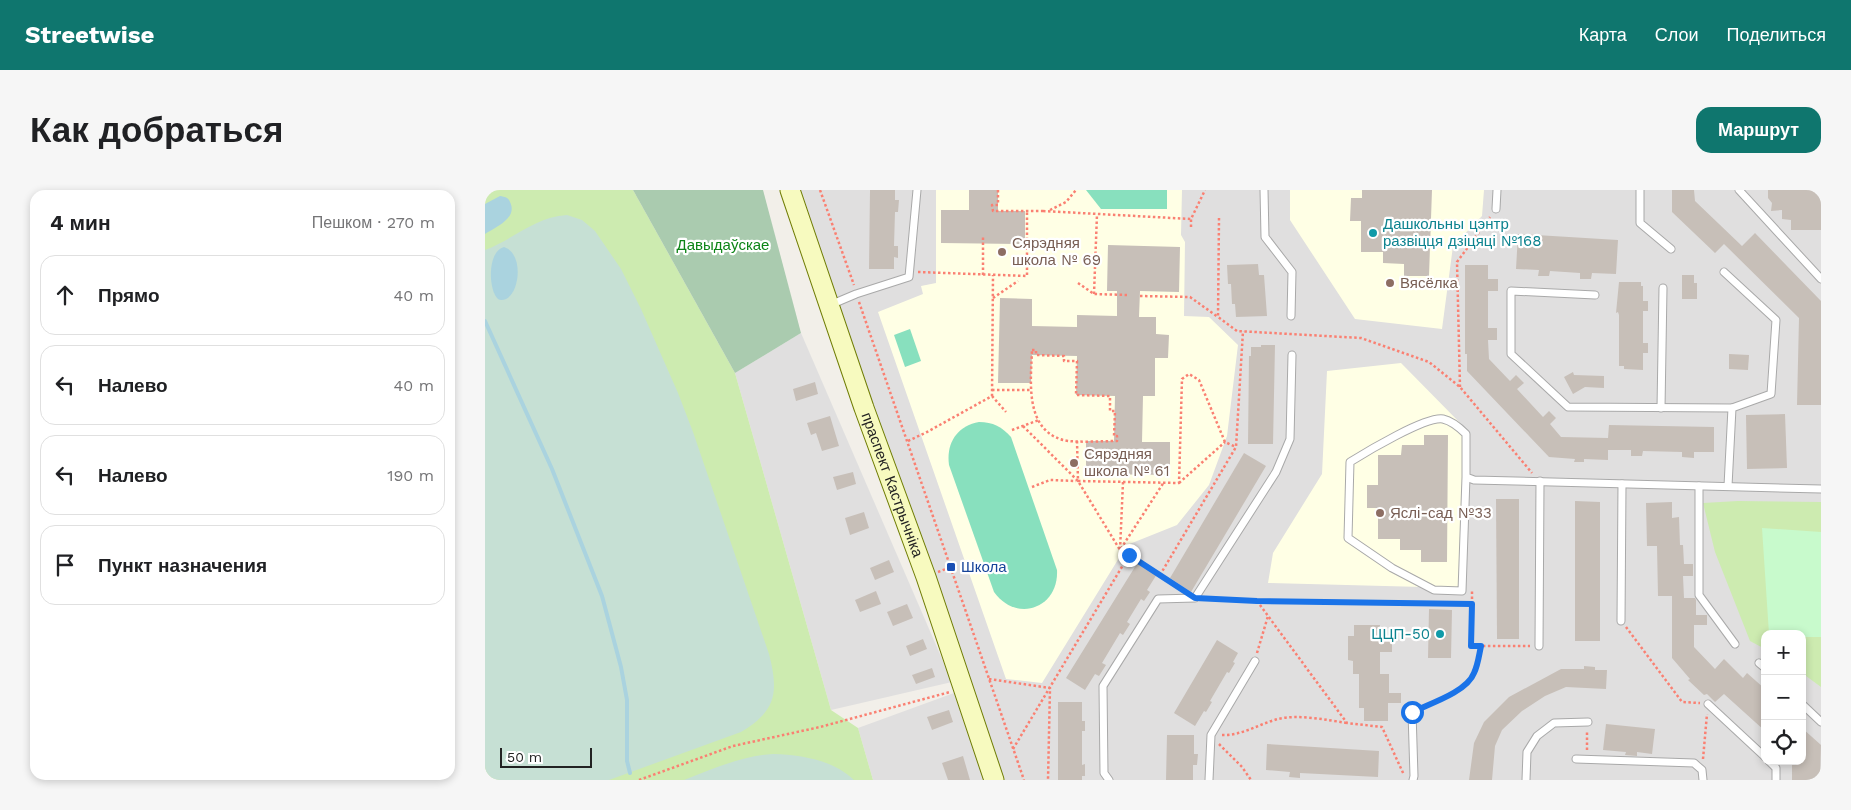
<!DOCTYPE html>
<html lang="ru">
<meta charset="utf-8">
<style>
body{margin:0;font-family:"Work Sans",sans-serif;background:#f6f6f6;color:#202124}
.controls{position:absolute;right:15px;bottom:15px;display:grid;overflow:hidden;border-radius:10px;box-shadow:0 2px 8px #0003}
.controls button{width:45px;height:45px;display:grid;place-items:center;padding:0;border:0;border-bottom:1px solid #e0e0e0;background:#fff;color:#202124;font:25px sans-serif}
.scale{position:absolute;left:15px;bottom:12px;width:92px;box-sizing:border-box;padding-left:5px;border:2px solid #222;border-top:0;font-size:14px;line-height:18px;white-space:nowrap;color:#222;-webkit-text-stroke:4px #fff;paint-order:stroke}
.stop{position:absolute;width:15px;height:15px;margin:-11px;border:4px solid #1a73e8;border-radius:50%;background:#fff}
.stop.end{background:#1a73e8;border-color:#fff;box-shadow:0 1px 5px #0008}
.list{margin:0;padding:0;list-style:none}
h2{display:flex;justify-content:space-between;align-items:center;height:65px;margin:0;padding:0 20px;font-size:21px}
h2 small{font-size:16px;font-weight:400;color:#757577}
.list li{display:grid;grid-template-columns:32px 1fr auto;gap:15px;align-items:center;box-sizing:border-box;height:80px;margin:0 10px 10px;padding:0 10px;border:1px solid #e0e0e0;border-radius:15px}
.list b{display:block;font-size:19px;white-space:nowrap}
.list em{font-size:16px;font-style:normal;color:#757577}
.icon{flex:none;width:28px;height:28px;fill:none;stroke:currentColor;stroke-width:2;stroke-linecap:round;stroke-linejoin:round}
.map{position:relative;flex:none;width:1336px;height:590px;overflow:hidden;border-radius:15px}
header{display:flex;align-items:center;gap:30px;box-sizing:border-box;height:70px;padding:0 25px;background:#0f766e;color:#fff}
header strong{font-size:24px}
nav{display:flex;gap:28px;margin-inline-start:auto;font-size:18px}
.intro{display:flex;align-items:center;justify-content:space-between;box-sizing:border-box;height:120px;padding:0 30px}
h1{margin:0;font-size:35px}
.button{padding:12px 22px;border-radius:15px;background:#0f766e;color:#fff;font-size:18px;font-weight:700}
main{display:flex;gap:30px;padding:0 30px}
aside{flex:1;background:#fff;border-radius:15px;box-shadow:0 2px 8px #0003}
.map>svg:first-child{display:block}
</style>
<header>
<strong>Streetwise</strong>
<nav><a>Карта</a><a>Слои</a><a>Поделиться</a></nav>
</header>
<div class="intro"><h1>Как добраться</h1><a class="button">Маршрут</a></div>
<main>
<aside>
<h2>4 мин<small>Пешком · 270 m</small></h2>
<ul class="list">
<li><svg class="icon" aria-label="ahead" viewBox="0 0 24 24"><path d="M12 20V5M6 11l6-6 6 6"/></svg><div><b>Прямо</b></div><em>40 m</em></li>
<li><svg class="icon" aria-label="left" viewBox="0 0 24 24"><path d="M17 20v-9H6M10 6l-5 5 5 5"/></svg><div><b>Налево</b></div><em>40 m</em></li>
<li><svg class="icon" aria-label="left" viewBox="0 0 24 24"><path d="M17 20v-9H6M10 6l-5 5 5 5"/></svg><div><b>Налево</b></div><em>190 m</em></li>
<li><svg class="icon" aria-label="arrive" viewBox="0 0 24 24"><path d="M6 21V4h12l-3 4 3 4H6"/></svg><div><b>Пункт назначения</b></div></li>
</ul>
</aside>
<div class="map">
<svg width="1336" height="590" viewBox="0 0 1336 590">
<rect width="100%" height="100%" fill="#f2efe9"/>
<g fill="#e0dfdf" fill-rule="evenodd">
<path d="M305 0H1336V590H509ZM1280 444H1317V571H1280Z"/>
<path d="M316 143 467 492 346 520 250 183Z"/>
<path d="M469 503 499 590H388L373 538Z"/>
</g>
<g fill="#ffffe5">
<path d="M451 0H697L696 45 700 52 699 126 724 127 753 155 742 246 724 295 692 335 642 355 557 493 521 489 393 122 438 104 436 96 451 93Z"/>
<path d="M805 0H999L997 26 968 56 957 139 870 129 805 30Z"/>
<path d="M916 173 979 237 976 398 783 393 788 363 837 284 842 181Z"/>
</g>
<g fill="#cdebb0">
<path d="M0 0H148L250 183 346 520 373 538 388 590H0Z"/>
<path d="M1253 311 1336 312V497L1317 483V444H1280V459L1265 451 1230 362 1218 313Z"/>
</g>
<g fill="#c6e0d4">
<path d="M82 25 97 30 110 41 136 79 156 119 193 203 208 242 284 464C294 503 291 521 256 542L124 590H0V60C29 49 50 27 82 25Z"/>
<path d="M288 564C317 565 348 570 369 590H199C228 579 256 566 288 564Z"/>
</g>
<path fill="#aacbaf" d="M148 0H278L316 143 250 183Z"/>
<path fill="#c8facc" d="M1277 338 1336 342V447H1317V444H1284Z"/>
<g fill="#88e0be">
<path d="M601 0H682V19H616Z"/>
<path d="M425 139 436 171 420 177 409 145Z"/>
<path d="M494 232C508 232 517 237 526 247L572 380C574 419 531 433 509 402L464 275C461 253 472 236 494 232Z"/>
</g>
<g fill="#aad3df">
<path d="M15 6C20 7 23 7 25 12 33 28 11 37 0 44V14Z"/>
<path d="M19 57C41 64 34 111 16 110 4 109 0 62 19 57Z"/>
</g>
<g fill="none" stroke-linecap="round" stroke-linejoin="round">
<path stroke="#aad3df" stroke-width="4" d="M0 131 67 279 117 406 136 477 142 510V571L145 583"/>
</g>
<g fill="#c7bfb8">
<path d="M385 0H410V10H414L413 22H410L409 56H413V68L409 67V79H384Z"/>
<path d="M484 0H513V21H540V54L456 53V20H484Z"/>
<path d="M877 0H947L944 86H919V74L898 73V62H876V31H865L866 8H877Z"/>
<path d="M1187 0H1209L1210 11 1257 56 1270 43 1336 111V215H1312L1314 128 1239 54 1230 63 1187 22Z"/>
<path d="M1283 0H1336V40H1306V30L1297 29V20L1286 21 1287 13 1283 8Z"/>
<path d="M1033 44 1133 50 1131 84 1107 83 1106 89H1095V83L1065 81 1064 86H1053L1054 80 1031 79Z"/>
<path d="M623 55 695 57 694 102 655 101 654 127H671V144L684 145 683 168H670V206H658L657 252H685V285L601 284V251H629L630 206 591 205 592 166 547 165 546 193H513L515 108 547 109V136L592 137V125L632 126V101H622Z"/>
<path d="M773 74 774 85H779L782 126 751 127 750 114H747L746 94H743L742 75Z"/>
<path d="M980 75H1003V89H1013V101H1003V138H1012V150H1003L1004 169 1025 191 1031 185 1039 193 1032 199 1058 227 1064 221 1071 228 1065 234 1076 247 1123 248 1124 235 1229 237V262H1209V268L1197 267V262L1158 261 1157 266H1146V260H1123V270L1099 269V272H1089L1090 269 1064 267 982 181V164H980Z"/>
<path d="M1197 85H1209V93H1212V109H1197Z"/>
<path d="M1134 92H1156V96H1158V111H1163V121H1158V153H1163V163H1158V180L1139 179V176H1134V125L1133 122 1131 123Z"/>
<path d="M776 155H790L788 254H763L764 166H766V157H776Z"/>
<path d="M1244 164 1264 165 1263 180 1244 179Z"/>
<path d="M1088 182 1089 185 1119 186V198L1100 197 1088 204 1079 187Z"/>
<path d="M330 192 333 204 311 211 308 199Z"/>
<path d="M1300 224 1302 278 1262 279 1261 225Z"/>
<path d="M345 226 354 256 337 261 331 243 326 245 322 233Z"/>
<path d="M939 245H963L962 372H936V360H915V349H893V318H882V295H893V265H916L917 255H939Z"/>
<path d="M759 263 781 276 706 402 685 388Z"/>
<path d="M368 282 371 294 352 300 348 287Z"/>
<path d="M1011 309H1034V449H1012Z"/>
<path d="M1090 311 1115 312V451H1090Z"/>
<path d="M1187 312V328L1194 327 1195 355H1198L1199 374H1208V386H1198L1199 408H1210L1211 410V425H1222V435H1209V457L1230 479 1239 469 1258 488 1262 483 1280 499V541L1239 504 1230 512 1222 504 1219 505 1203 490 1205 489 1187 468V406H1173L1172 356H1162L1161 313Z"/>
<path d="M379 322 384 338 365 345 360 328Z"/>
<path d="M404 370 409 382 390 390 385 378Z"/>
<path d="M653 372 672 384 662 400 665 402 659 411 656 409 642 432 645 434 638 445 635 443 617 473 621 475 614 486 610 484 600 500 581 488Z"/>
<path d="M391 401 396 414 375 422 370 410Z"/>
<path d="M422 414 428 428 408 436 402 422Z"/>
<path d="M944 419 967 420 966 468H943Z"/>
<path d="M869 435H895V452H907V462H895V484H904V503H916V513H903V531H879V518H874V484H868V471L863 470V446H869Z"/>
<path d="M438 449 442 459 425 466 421 456Z"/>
<path d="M732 450 753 463 748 472 750 473 744 483 742 482 725 511 727 512 721 522 719 521 710 536 689 523Z"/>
<path d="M1099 476 1110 477V480H1122L1121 499 1081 497 1060 506 1037 521 1017 540 1010 556 1007 590H984L989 553 999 532 1024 507 1076 479H1099Z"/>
<path d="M447 478 450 487 431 494 427 485Z"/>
<path d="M573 512H597V531H600V541H597V575L600 574V586H597V590H573Z"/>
<path d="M464 520 468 532 447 540 442 527Z"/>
<path d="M1121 534 1170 539 1167 564 1152 562V566L1140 565 1141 562 1118 560Z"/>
<path d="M1317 538 1336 555 1335 590H1307V571H1317Z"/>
<path d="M682 545H709V564H713L712 575H708V590H681Z"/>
<path d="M782 554 894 561 893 587 815 583V588L804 587 805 582 781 580Z"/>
<path d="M478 566 485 590H463L457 573Z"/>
</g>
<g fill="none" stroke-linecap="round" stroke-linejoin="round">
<g stroke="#a9a9a9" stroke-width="9">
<g id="service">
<path d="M779 0 780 47 807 82 806 126"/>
<path d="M1155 0V33L1186 59"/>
<path d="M1254 0 1336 89"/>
<path d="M1011 19 1012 0"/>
<path d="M1239 82 1291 130 1286 204 1247 218 1243 296"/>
<path d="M1110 105 1026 101V164L1083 217 1247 218"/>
<path d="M345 115 371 104 424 87 432 0"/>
<path d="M1176 218 1178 98"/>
<path d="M981 287 977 401 949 400 907 378 863 348 865 272C881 262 941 226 958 229 967 231 974 237 981 244V287L989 290 1336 299"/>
<path d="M1214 296V405L1250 454"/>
<path d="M1136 431 1137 294"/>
<path d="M1054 456 1055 291"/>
<path d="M1274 473 1280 478"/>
<path d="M1223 514 1280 567"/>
<path d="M1317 514 1336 532"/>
<path d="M927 522 929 586 928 590"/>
<path d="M1091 569 1209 573 1217 580 1218 590"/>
<path d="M1284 571 1291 578V590"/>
<path d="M624 590 619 583 618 496 673 409 710 408 791 282 805 249 807 165"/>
<path d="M724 590 726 545 770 471"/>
<path d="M1041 590 1042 562 1052 546 1069 533 1103 532"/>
</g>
</g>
<g stroke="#707d05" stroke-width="21">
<g id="secondary">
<path id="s1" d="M305 0 379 218 441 387 509 590"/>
</g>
</g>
<g stroke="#fa8072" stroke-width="2.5" stroke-dasharray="2.5 2.5" stroke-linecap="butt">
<path d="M335 0 369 95"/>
<path d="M513 0V15H507L508 21H558"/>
<path d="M565 20 581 12 591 0"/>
<path d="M558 21 706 29"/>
<path d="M734 28 733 127 752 141 876 148 944 172 975 197 1047 283"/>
<path d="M706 37V29L720 0"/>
<path d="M433 82 542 86V20"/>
<path d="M498 85V46"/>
<path d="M593 93 609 104 642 105"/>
<path d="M609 104 612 24"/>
<path d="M655 106 705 107 733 127"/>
<path d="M508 108 533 91"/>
<path d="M374 112 539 590"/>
<path d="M547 160H551V165L579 166V171H592L591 205 625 206V221H630L629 246H632V251C617 251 590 253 578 250 539 239 546 190 547 160Z"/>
<path d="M975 197 972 72 1005 27"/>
<path d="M507 200H546"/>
<path d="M507 206 521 222"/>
<path d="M538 236 593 291 635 360 679 292"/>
<path d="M527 240 554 230"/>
<path d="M423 251 442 242 507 206 508 85"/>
<path d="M592 251 593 291 694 293 697 189 704 184 714 190 740 252 751 257"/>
<path d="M638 292 635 360 696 399"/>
<path d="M694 293 740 252"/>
<path d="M547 297 565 290 591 291"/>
<path d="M453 382 466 377"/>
<path d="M675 385 751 257 758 141"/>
<path d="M721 408 772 411 987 414 986 456H1045"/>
<path d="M772 411 862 533 897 537 919 585"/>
<path d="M987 414V401"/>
<path d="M1141 437 1197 512 1215 513"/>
<path d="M772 463 783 426"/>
<path d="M504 489 565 498 563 590"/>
<path d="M935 518C951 511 982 500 989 484 993 476 994 465 996 456"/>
<path d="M737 545C756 546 774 534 793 529 813 524 842 530 862 533"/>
<path d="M734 554 757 577 766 590"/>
<path d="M528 559 644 365"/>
<path d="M1102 560V541"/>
<path d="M1218 569 1222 524"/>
<path d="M154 590 248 556 335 537 465 502"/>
</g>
<use href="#service" stroke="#fff" stroke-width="7"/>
<use href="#secondary" stroke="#f7fabf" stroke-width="19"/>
</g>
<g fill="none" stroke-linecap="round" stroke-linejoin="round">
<path stroke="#1a73e8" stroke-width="6" d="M644 365 710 408 772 411 987 414 986 456H996C994 465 993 475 989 483 982 502 944 514 927 522"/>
</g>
<g fill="#0f9aa8" stroke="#fff" stroke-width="2">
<circle cx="888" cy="43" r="5"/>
<circle cx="955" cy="444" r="5"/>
</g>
<g fill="#8d6e63" stroke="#fff" stroke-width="2">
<circle cx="517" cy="62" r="5"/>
<circle cx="905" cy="93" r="5"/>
<circle cx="589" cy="273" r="5"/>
<circle cx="895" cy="323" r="5"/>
</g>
<rect fill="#1a4fb4" stroke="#fff" stroke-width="2" x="461" y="372" width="10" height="10" rx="2.5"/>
<g text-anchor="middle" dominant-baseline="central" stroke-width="4.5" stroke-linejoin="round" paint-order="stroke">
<g font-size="15" fill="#0d838f" stroke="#fff" text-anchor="start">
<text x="898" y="34">Дашкольны цэнтр<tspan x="898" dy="17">развіцця дзіцяці №168</tspan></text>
<text x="945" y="444" text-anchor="end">ЦЦП-50</text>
</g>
<g font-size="15" fill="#785e54" stroke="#fff" text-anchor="start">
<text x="527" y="53">Сярэдняя<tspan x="527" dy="17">школа № 69</tspan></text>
<text x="915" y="93">Вясёлка</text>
<text x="599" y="264">Сярэдняя<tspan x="599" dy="17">школа № 61</tspan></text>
<text x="905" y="323">Яслі-сад №33</text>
</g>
<g font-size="15" fill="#0c8416" stroke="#fff">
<text x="238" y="55">Давыдаўскае</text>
</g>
<g font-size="15" fill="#222" stroke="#fff">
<text stroke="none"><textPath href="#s1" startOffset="312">праспект Кастрычніка</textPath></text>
</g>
<g font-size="15" fill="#164399" stroke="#fff" text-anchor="start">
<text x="476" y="377">Школа</text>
</g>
</g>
</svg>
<div class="controls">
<button>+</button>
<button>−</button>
<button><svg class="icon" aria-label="locate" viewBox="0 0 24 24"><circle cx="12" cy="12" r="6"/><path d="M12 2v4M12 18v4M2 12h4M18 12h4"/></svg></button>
</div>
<div class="scale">50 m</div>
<div class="stop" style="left:927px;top:522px"></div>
<div class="stop end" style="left:644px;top:365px"></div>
</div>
</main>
